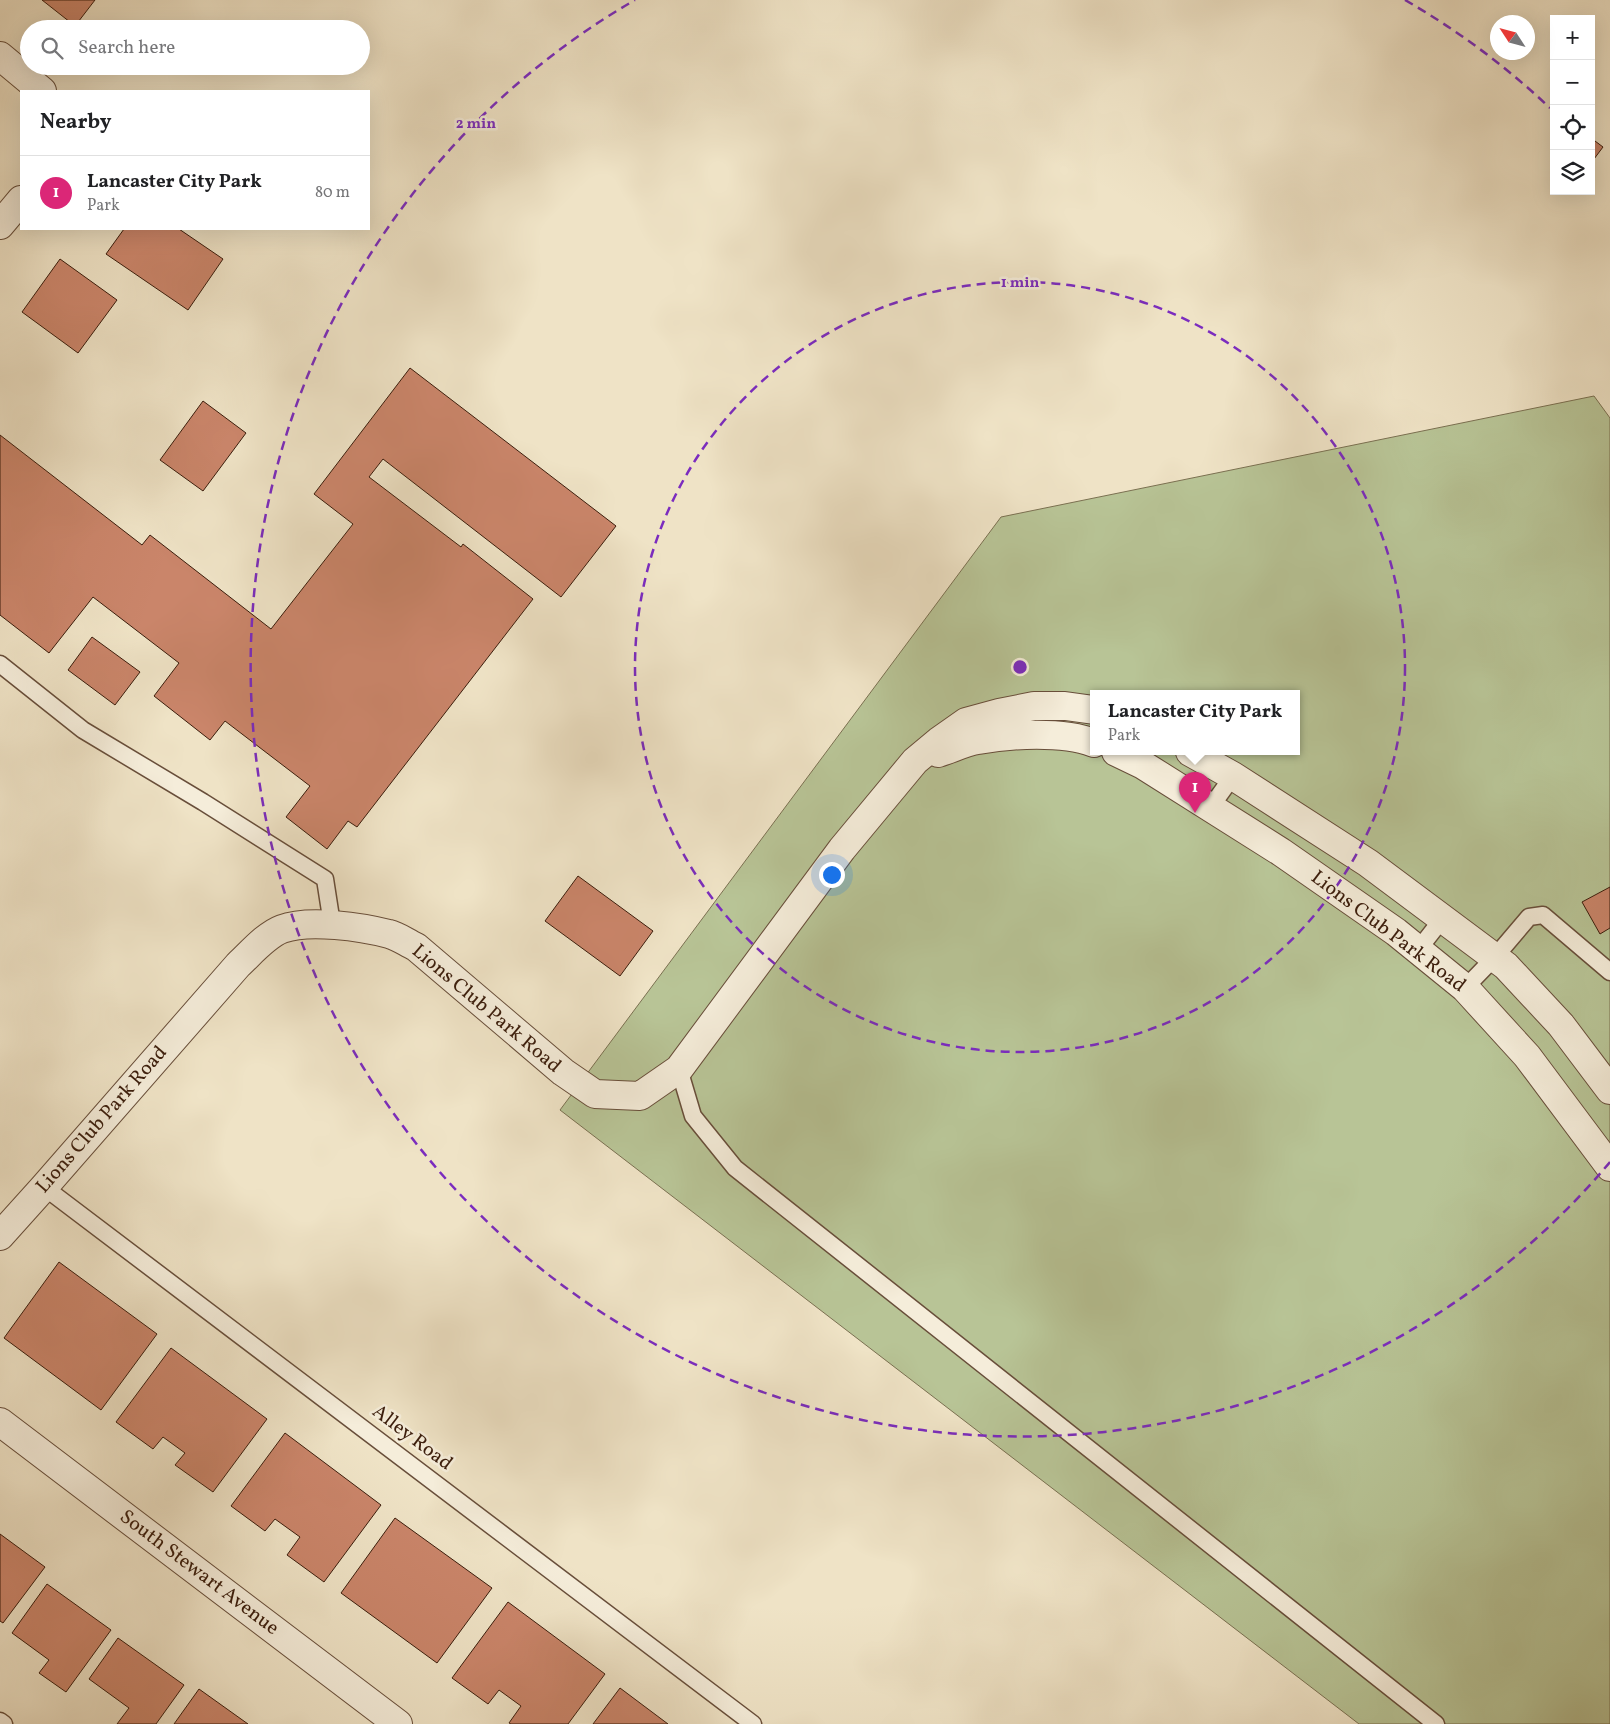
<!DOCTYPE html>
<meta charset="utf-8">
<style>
body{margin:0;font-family:Vollkorn,serif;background:#f6f6f6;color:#202124}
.controls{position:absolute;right:15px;top:15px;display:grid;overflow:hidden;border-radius:0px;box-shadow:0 5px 20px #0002}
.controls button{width:45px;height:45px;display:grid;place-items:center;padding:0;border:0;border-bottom:1px solid #e0e0e0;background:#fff;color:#202124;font:25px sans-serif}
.compass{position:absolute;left:1490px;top:15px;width:45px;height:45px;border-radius:50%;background:#fff;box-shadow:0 5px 20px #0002;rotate:306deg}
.you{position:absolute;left:831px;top:874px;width:18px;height:18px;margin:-12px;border:4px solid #fff;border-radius:50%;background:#1a73e8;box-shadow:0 0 0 8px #1a73e833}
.badge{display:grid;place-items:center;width:32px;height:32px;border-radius:50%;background:#db2777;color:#fff;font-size:16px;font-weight:700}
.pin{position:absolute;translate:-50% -41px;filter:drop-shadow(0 1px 2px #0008)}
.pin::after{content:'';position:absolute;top:26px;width:18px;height:15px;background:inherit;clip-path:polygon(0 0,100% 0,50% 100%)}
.popup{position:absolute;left:1090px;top:690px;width:210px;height:65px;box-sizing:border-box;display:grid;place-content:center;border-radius:0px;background:#fff;filter:drop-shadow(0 1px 4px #0005);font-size:16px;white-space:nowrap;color:#757577}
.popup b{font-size:19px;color:#202124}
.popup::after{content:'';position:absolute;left:50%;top:100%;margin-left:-10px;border:10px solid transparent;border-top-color:#fff}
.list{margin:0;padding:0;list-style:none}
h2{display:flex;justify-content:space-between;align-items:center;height:65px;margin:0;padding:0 20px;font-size:21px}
h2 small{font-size:16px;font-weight:400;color:#757577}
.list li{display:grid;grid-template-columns:32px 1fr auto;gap:15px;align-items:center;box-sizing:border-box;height:75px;padding:0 20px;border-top:1px solid #e0e0e0}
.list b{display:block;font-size:19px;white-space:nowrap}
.list p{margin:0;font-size:16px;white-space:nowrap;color:#757577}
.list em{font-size:16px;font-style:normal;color:#757577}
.icon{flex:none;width:28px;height:28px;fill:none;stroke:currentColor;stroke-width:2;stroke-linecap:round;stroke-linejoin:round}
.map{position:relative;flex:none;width:1610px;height:1724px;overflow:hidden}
.search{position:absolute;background:#fff;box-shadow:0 5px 20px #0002;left:20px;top:20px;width:350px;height:55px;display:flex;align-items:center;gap:12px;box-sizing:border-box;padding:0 18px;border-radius:28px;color:#757577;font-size:19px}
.panel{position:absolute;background:#fff;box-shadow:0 5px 20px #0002;left:20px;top:90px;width:350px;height:140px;border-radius:0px}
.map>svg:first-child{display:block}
</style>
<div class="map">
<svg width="1610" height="1724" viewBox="0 0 1610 1724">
<rect width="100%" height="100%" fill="#efe3c6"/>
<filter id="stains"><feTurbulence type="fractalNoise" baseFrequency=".004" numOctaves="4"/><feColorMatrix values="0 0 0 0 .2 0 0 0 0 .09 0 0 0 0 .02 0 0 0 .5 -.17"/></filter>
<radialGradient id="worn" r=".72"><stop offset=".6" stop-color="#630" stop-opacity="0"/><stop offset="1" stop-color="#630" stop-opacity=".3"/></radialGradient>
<path fill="#b8c496" stroke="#7a7051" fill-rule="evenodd" d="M1594 396 1610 418V1724H1359L560 1110 1001 517ZM1094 694H1296V752H1094Z"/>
<g fill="#ca856a" stroke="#3b1d0c">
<path d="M42 0H95L75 26Z"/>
<path d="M1591 138 1603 147 1591 163Z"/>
<path d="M124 229H179L223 259 188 310 106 254Z"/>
<path d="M60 259 117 300 78 353 22 312Z"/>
<path d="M410 368 616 526 561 597 383 459 369 477 461 547 463 544 533 599 357 827 348 821 327 849 286 817 310 786 225 721 210 740 154 696 179 663 93 597 49 653 0 615V435L142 545 150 535 271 629 353 524 314 494Z"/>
<path d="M203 401 246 433 203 491 160 460Z"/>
<path d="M92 637 140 672 115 705 68 670Z"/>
<path d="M578 876 653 931 620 976 545 921Z"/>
<path d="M1610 887V928L1600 934 1582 902Z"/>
<path d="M59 1262 157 1334 101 1410 4 1338Z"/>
<path d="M171 1348 267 1419 213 1492 175 1465 185 1453 163 1437 153 1449 116 1422Z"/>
<path d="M285 1433 381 1505 324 1582 287 1555 300 1537 275 1519 265 1531 231 1506Z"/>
<path d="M395 1518 492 1588 437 1663 341 1593Z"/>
<path d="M0 1534 45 1567 3 1623 0 1621Z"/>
<path d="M47 1584 111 1630 66 1692 39 1673 49 1660 12 1633Z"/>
<path d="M508 1602 605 1674 568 1724H511L509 1723 521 1706 499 1690 488 1704 452 1678Z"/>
<path d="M118 1638 184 1685 156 1724H117L129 1708 89 1679Z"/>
<path d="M620 1688 668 1724H593Z"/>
<path d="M199 1689 248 1724H174Z"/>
</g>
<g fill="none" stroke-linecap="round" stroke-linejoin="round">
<g stroke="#684e3a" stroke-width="19">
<g id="service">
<path d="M0 664 83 730 203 802 325 879 332 924"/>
<path d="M1210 808 1233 776"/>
<path d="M1418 950 1443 918"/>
<path d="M1465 988 1495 957 1529 917 1543 915 1610 972"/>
<path d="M679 1069 693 1116 735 1168 1436 1724"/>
<path d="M44 1187 753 1724"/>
<path d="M0 1721 4 1724"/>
</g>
</g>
<g stroke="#684e3a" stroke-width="30">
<g id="minor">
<path d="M0 56 42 91"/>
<path d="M0 225 21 200"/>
<path d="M1116 752 1143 765 1281 852 1396 932 1465 988 1527 1056 1610 1167"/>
<path d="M1190 752 1233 776 1368 863 1506 966 1561 1025 1610 1090"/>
<path d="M938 753C951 749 965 742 978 740 1011 734 1063 731 1094 743"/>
<path d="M0 1236 44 1187 238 965C251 953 266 935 282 929 309 919 362 927 389 934 398 936 407 943 416 947L563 1072 595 1094 640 1096 679 1069 842 849 915 761 939 741 966 722 999 713 1034 706H1065L1094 710"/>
<path d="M0 1422 398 1724"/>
</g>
</g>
<use href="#service" stroke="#f5edda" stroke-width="16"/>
<use href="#minor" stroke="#f5edda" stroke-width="28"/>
</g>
<g fill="none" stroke="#7b2cbf" stroke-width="2.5" stroke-dasharray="9 6">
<circle cx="1020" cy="667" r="385"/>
<path d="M1610 1162A770 770 0 1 1 635 0M1405 0A770 770 0 0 1 1550 108"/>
</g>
<g text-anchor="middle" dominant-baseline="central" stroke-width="5" stroke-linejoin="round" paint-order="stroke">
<g font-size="20" fill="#3b1d0c" stroke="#f5edda">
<text transform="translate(1388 932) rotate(37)">Lions Club Park Road</text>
<text transform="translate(486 1009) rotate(40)">Lions Club Park Road</text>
<text transform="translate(102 1120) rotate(-49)">Lions Club Park Road</text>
<text transform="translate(412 1438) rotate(37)">Alley Road</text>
<text transform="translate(199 1573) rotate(37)">South Stewart Avenue</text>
</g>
</g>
<circle cx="1020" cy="667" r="8" fill="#7b2cbf" stroke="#f5edda" stroke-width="2.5"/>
<g font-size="15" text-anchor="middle" font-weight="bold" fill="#7b2cbf" stroke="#f5edda" stroke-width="5" stroke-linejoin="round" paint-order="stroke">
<text x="476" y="128">2 min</text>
<text x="1020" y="287">1 min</text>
</g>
<rect width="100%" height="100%" filter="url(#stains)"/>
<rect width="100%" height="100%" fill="url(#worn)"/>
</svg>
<div class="controls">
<button>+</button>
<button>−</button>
<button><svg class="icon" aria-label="locate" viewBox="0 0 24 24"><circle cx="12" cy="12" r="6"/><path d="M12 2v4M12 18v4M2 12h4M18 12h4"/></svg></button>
<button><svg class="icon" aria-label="layers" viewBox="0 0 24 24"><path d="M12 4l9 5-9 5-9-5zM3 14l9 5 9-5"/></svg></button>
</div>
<svg class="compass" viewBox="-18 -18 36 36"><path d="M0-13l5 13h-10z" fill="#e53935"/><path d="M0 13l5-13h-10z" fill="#757577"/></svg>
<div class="you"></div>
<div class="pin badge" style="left:1195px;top:813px">1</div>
<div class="popup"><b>Lancaster City Park</b>Park</div>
<div class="search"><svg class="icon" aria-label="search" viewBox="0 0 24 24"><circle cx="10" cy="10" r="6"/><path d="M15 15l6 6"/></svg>Search here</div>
<section class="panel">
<h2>Nearby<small></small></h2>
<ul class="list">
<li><span class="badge">1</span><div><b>Lancaster City Park</b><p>Park</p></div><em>80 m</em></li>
</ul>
</section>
</div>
